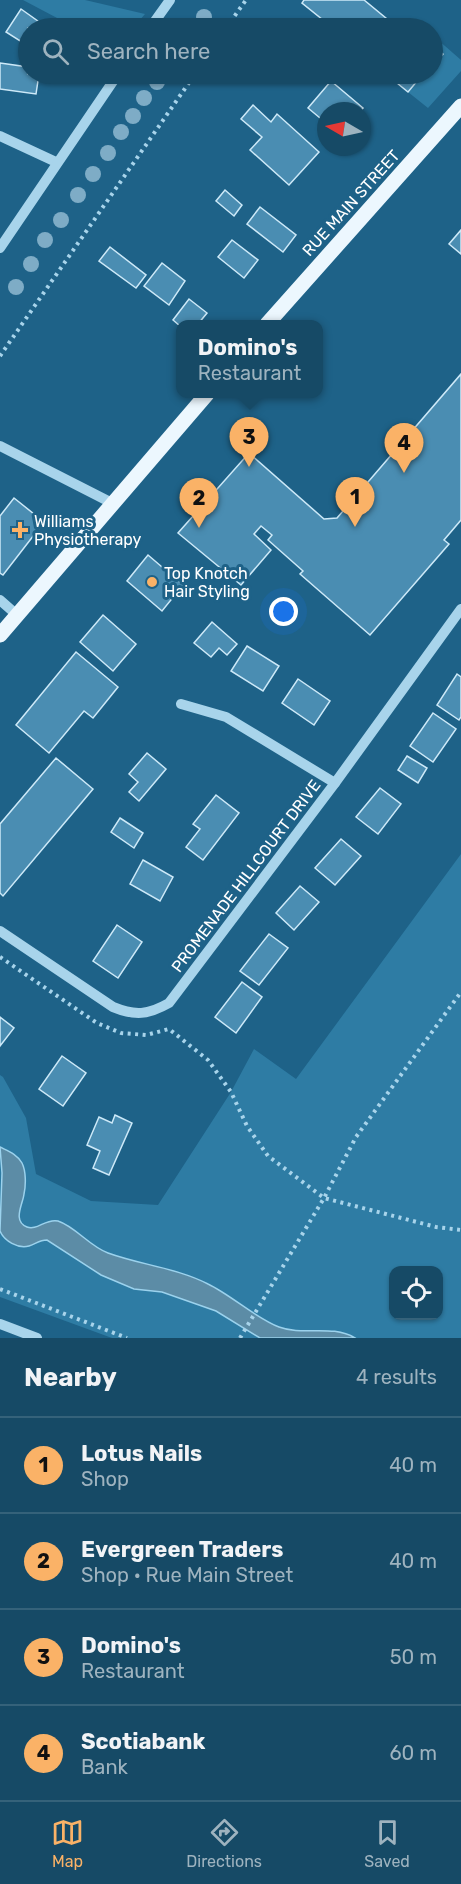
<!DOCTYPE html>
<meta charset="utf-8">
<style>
body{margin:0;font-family:Rubik,sans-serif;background:#1f516c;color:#f1f3f6}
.controls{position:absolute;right:18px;bottom:18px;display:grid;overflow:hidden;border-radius:12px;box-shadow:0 2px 4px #0004}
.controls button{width:54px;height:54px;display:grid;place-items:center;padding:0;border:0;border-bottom:2px solid #35627a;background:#164a66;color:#f1f3f6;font:30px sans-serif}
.compass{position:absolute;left:317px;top:102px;width:54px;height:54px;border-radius:50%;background:#164a66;box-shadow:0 2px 4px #0004;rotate:279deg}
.you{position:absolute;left:284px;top:612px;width:21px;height:21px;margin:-15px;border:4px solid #fff;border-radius:50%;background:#1a73e8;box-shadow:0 0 0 9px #1a73e833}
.badge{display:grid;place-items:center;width:39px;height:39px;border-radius:50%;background:#fab267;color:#111;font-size:20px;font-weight:700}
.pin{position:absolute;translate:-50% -50px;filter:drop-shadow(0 2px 3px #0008)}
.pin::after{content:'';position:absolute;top:32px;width:21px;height:18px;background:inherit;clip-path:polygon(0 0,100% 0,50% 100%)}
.popup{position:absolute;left:176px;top:320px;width:147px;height:78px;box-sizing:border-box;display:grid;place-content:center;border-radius:12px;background:#164a66;filter:drop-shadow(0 2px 4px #0005);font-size:20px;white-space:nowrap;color:#9eb3bf}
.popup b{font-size:22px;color:#f1f3f6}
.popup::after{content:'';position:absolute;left:50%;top:100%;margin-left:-12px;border:12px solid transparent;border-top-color:#164a66}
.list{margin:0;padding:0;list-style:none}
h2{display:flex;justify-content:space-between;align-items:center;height:78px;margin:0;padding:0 24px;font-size:26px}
h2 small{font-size:20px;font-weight:400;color:#9eb3bf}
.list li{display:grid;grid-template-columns:39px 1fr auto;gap:18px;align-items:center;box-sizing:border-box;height:96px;padding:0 24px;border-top:2px solid #35627a}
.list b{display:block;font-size:22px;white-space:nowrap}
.list p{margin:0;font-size:20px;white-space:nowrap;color:#9eb3bf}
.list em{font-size:20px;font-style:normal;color:#9eb3bf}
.icon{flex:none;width:33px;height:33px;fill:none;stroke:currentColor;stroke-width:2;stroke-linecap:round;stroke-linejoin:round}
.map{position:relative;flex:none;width:461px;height:1338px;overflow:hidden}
.search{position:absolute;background:#164a66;box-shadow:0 2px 4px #0004;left:18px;right:18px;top:18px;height:66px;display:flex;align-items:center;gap:15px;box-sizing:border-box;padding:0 21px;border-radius:33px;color:#9eb3bf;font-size:22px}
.sheet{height:462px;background:#164a66}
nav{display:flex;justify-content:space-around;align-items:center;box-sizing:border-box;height:84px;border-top:2px solid #35627a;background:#164a66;font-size:16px;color:#9eb3bf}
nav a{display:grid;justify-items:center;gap:3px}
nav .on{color:#fab267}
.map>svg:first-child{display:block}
</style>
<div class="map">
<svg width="461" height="1338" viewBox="0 0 461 1338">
<rect width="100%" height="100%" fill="#1e6288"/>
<g fill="#2e7ca4" fill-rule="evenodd">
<path d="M23 0H85L145 14 133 28H76Z"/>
<path d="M437 39 461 60V71L428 108 408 92 423 74H432L433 63 434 64 443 54 433 45Z"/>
<path d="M461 854V1338H112L0 1297V1075L3 1077 26 1118 36 1174 91 1201 158 1205 231 1092 254 1049 296 1079ZM394 1270H438V1316H394Z"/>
</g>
<path fill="#5c8ca6" stroke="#9bd2ed" stroke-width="1.5" d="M0 1147C8 1151 17 1154 22 1163 26 1171 26 1185 24 1194 23 1204 12 1221 27 1227 37 1231 46 1218 58 1221 76 1227 89 1246 108 1253 141 1265 177 1268 208 1284 231 1295 257 1319 279 1327 303 1336 332 1324 355 1338H260L216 1311 162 1292 134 1289 101 1275 47 1240C39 1240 36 1244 29 1246 18 1249 4 1241 0 1231L2 1173Z"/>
<g fill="#4a8db2" stroke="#cde9f8" stroke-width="1.5">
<path d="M304 0H364L398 28H333L302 3Z"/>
<path d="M21 9 42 24 40 28H28V46L6 32Z"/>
<path d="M432 45 443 54 434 65 432 63Z"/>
<path d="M0 63 28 67V74H39L36 94 0 89Z"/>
<path d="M386 74H423L408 92Z"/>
<path d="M331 81 363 108 360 111H326V123L308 108Z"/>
<path d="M253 105 271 122 277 114 319 152 289 185 250 150 262 137 241 119Z"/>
<path d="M225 190 242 205 234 216 216 201Z"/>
<path d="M260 207 296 235 283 252 247 224Z"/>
<path d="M461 230V254L449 244Z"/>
<path d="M232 240 258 260 244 278 218 257Z"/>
<path d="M110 247 146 275 136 288 99 261Z"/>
<path d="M162 263 185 281 169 305 144 286Z"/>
<path d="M189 299 207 313 198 324 180 326 173 320Z"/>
<path d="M461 374V520L444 540 449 544 370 635 300 574 303 571 268 540 272 535 261 526 254 534 271 550 241 585 178 533 249 453 324 519 337 518Z"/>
<path d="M14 498 44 522 3 575 0 573V516Z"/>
<path d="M148 555 183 585 162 611 127 581Z"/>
<path d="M103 615 136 644 113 671 80 642Z"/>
<path d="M212 622 237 644 227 655 219 648 211 657 194 643Z"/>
<path d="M247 646 279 666 263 691 231 671Z"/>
<path d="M76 652 118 687 93 718 84 711 49 753 16 725Z"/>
<path d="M457 674 461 677V717L459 720 437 705Z"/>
<path d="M298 679 330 701 314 725 282 703Z"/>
<path d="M433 713 456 729 433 762 410 746Z"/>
<path d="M147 753 166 769 139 801 129 792 138 782 129 774Z"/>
<path d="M407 756 427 768 418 783 398 770Z"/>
<path d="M56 758 93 789 3 896 0 893V824Z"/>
<path d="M380 788 401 804 378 834 356 817Z"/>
<path d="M216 795 239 813 203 860 186 847 200 829 193 824Z"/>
<path d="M120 818 143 833 134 848 111 832Z"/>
<path d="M341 839 361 856 335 885 315 868Z"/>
<path d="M143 860 173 877 160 901 130 884Z"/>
<path d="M300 886 319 902 294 930 276 913Z"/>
<path d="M117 925 142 942 118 978 93 961Z"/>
<path d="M269 934 288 948 259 985 240 971Z"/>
<path d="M242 982 262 997 236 1033 215 1017Z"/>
<path d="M0 1017 14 1028 0 1046Z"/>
<path d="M62 1056 86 1073 63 1106 39 1089Z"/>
<path d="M115 1115 132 1123 109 1175 93 1168 100 1151 87 1145 99 1117 112 1123Z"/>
</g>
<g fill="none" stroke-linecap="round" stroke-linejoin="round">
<g stroke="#a8d4eb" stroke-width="4" stroke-dasharray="3 4.5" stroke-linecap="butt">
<path d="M226 28 246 0"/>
<path d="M0 356 195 74"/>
<path d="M0 957 97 1023 121 1033 146 1035 169 1029 208 1060 231 1092 247 1126 268 1156 324 1198 436 1227 461 1230"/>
<path d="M0 1289 127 1338"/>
<path d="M240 1338 324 1198 356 1137 461 992"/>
</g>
<g stroke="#a8d4eb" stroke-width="10">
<path d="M150 28 170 0"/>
<path d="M0 136 56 162"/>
<path d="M0 248 118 74"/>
<path d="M0 446 112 503"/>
<path d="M0 600 17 615"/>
<path d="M181 704 226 717 335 783"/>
<path d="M0 931 113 1007C135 1016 148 1015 169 1003L335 783 461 609"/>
<path d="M0 1324 37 1338"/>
</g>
<g stroke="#ecf7fe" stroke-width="15">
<path d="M267 324 461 106"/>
<path d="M0 635 207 394"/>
</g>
</g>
<g fill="#7eacc6">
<circle cx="204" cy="17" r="8"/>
<circle cx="157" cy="82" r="8"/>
<circle cx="144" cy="98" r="8"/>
<circle cx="133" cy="116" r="8"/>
<circle cx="121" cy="132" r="8"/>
<circle cx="108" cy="153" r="8"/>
<circle cx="93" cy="174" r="8"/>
<circle cx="78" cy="195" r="8"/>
<circle cx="61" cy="220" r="8"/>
<circle cx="45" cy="240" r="8"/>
<circle cx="31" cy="264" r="8"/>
<circle cx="16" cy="287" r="8"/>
</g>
<g fill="#fab267" stroke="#1e6288" stroke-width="2">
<path d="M17 521h6v6h6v6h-6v6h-6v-6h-6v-6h6z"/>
<circle cx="152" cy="582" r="6"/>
</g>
<g text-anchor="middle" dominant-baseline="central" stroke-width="6" stroke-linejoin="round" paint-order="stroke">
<g font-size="16" fill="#fff" stroke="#1e6288">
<text transform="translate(351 203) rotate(-48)">RUE MAIN STREET</text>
<text transform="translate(246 876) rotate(-53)">PROMENADE HILLCOURT DRIVE</text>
</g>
<g font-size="16" fill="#fff" stroke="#1e6288" text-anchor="start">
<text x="34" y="521">Williams<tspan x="34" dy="18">Physiotherapy</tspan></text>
<text x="164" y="573">Top Knotch<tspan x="164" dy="18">Hair Styling</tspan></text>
</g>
</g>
</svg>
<div class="controls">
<button><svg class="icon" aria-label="locate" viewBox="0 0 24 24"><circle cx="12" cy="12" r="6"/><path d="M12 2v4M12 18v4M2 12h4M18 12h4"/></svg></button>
</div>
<svg class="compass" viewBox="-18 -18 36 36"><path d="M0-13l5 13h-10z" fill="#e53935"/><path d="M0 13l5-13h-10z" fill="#9eb3bf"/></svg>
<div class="you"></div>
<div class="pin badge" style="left:355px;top:527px">1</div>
<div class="pin badge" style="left:199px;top:528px">2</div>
<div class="pin badge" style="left:249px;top:467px">3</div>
<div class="popup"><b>Domino's</b>Restaurant</div>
<div class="pin badge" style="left:404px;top:473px">4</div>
<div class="search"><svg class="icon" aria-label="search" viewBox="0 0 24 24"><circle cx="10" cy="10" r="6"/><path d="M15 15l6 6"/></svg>Search here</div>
</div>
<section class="sheet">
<h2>Nearby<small>4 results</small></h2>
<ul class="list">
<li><span class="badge">1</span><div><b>Lotus Nails</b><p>Shop</p></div><em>40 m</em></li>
<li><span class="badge">2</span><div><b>Evergreen Traders</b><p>Shop · Rue Main Street</p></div><em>40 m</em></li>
<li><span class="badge">3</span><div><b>Domino's</b><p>Restaurant</p></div><em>50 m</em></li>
<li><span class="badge">4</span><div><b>Scotiabank</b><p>Bank</p></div><em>60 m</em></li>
</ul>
</section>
<nav>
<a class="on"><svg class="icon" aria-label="map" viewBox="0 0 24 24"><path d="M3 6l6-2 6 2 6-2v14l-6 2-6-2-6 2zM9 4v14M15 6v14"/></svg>Map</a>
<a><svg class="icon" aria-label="directions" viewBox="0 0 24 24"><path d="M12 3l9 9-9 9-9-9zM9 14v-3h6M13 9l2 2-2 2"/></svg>Directions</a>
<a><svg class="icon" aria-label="saved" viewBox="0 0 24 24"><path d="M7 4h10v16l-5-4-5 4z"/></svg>Saved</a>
</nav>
